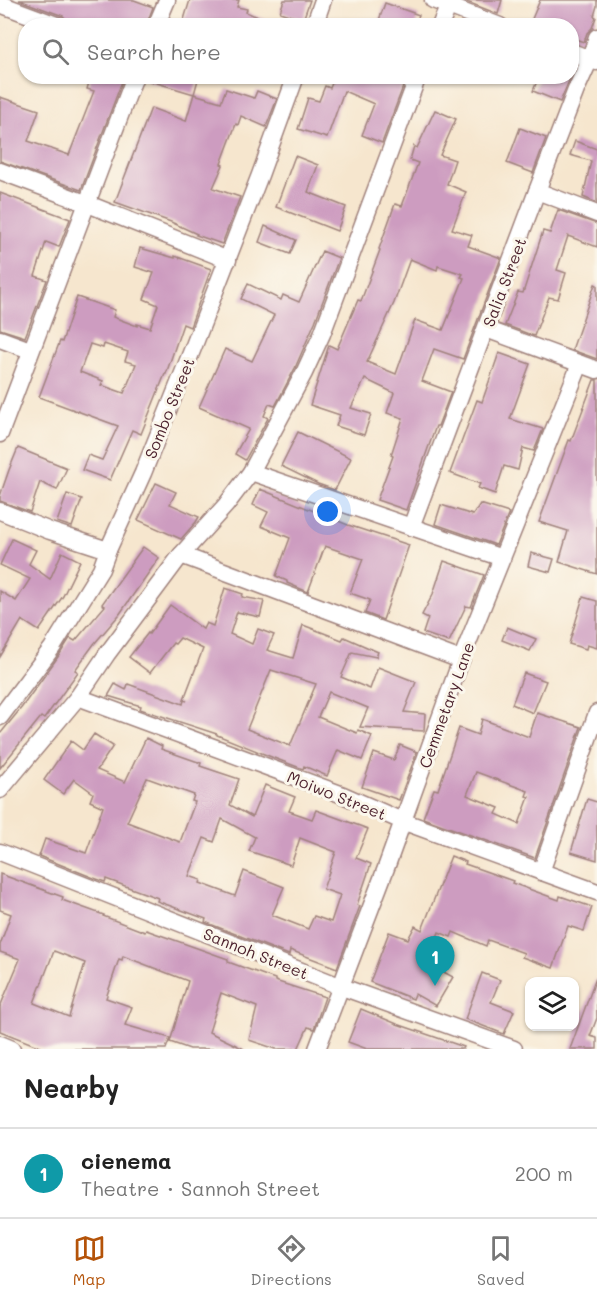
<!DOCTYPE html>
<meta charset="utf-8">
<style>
body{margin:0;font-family:Mali,sans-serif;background:#f6f6f6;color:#222}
.controls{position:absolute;right:18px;bottom:18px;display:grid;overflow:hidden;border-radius:12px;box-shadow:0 2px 4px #0004}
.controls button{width:54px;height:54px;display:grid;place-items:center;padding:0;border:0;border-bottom:2px solid #e0e0e0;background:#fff;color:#222;font:30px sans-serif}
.you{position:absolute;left:328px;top:512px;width:21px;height:21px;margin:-15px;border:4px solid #fff;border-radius:50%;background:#1a73e8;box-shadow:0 0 0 9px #1a73e833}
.badge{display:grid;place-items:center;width:39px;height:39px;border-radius:50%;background:#b45309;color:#fff;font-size:20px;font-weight:700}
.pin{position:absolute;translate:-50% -50px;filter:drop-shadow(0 2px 3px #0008)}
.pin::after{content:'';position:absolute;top:32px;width:21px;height:18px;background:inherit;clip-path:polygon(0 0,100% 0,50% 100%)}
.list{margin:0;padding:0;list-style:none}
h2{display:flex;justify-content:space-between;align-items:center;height:78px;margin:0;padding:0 24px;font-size:26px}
h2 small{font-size:20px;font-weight:400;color:#767676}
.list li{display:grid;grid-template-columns:39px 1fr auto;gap:18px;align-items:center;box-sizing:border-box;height:90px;padding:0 24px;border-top:2px solid #e0e0e0}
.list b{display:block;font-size:22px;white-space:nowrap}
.list p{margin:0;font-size:20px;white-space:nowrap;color:#767676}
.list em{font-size:20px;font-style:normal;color:#767676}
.icon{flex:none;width:33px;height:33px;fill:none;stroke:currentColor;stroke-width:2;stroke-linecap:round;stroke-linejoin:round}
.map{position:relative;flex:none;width:597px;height:1049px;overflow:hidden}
.search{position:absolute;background:#fff;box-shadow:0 2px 4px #0004;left:18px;right:18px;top:18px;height:66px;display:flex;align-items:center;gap:15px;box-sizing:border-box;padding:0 21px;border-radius:24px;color:#767676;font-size:22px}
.sheet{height:168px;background:#fff}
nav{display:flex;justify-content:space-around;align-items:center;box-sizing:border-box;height:84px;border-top:2px solid #e0e0e0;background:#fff;font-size:16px;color:#767676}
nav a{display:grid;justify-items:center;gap:3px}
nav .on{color:#b45309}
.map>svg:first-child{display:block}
</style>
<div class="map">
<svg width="597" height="1049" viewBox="0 0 597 1049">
<rect width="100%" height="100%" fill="#fbf7ec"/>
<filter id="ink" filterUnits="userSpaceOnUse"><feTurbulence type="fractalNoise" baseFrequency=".0167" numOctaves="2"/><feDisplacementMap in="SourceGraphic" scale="12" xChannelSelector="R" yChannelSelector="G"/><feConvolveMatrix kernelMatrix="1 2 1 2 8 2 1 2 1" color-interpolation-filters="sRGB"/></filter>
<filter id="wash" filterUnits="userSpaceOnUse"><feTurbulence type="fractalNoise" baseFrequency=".008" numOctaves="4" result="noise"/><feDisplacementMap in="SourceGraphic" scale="24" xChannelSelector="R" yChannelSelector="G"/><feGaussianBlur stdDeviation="1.35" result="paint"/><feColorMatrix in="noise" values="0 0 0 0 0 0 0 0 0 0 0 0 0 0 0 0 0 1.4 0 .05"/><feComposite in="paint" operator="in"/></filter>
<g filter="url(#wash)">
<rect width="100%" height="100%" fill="#f6e6ce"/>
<g id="blocks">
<g fill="#cd9cc0" fill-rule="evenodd">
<path d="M19 0H134L153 7 146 26H81L68 21 63 16Z"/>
<path d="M190 0H239L237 7 247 9 246 12 279 26H182Z"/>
<path d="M284 0H310L303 20 280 12Z"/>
<path d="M462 0H502L498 14Z"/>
<path d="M540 0H597V6L594 16 596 17 592 28 587 33 584 42 572 38V26H529Z"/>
<path d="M385 3 419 15 415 26H377Z"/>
<path d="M91 76H124L81 190 0 161V97L39 110 28 141 69 155 94 91 87 89Z"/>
<path d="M148 76H199L194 94 147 80Z"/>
<path d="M335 76H407L382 143 362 135 374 104 344 91 327 138 298 129 308 98 319 101 325 86 330 88Z"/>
<path d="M539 76H571L560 102 533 91Z"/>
<path d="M226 89 254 98 257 91 277 99 266 127 241 116 238 125 236 124 221 164 223 165 213 188 240 197 222 244 196 235 197 234 171 222 115 202 151 108 186 121 194 94 221 102Z"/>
<path d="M435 110 456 119 440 155 455 160 447 184 466 192 452 229 472 235 468 246 501 258 463 359 434 349 422 381 451 392 438 426H436L406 510 377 500 393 456 391 455 403 418 387 413 394 393 365 379 351 408 371 414 364 435 336 426 340 415 310 405 329 345 337 349 358 300 361 301 380 250 379 249 395 204 402 206 418 163 410 160 414 146 417 148ZM410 259 437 270 438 266 463 274 461 277 464 278 443 330 415 320 396 374 367 362 394 303Z"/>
<path d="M520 128 546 138 533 173 507 163Z"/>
<path d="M575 141 597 149V203L583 197 591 161 570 155Z"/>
<path d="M295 156 318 165 308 192 346 207 337 231 276 207Z"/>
<path d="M0 193 70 219 59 247 46 242 35 276 47 280 25 337 0 329Z"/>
<path d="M558 210 597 224V247L568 236 557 270 566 273 558 299 549 297 534 336 505 325 518 292 523 293 543 231 550 233Z"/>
<path d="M265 226 296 240 290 254 259 242Z"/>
<path d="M140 248 175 258V256L211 269 190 327 183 324 166 374H165L141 434 132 430 110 480 82 470 88 455 102 460 118 426 39 397 60 341 62 342 77 297 115 310 113 317 137 326V324L150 328 158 305 144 299 154 273 135 267ZM90 344 103 348 104 344 128 352 125 361 136 364 124 393 101 385 103 381 80 372Z"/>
<path d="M322 251 339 258 315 322 295 368 275 406 269 404 264 416 268 418 245 460 235 454 249 429 199 407 225 349 252 361 274 315 241 299 248 284 281 300 283 295 299 302Z"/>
<path d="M595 284 597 285V359L572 350Z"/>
<path d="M499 353 530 364 510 419 543 429 534 451 523 448 518 470 504 466 495 494 478 488 480 484 450 473 477 400 482 402Z"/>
<path d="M594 380H597V574L559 562 568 531 539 522 569 440 571 441Z"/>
<path d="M298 432 351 458 335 490 318 484 281 466Z"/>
<path d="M18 448 67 468 57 490 40 482 30 512 0 501V496L9 470Z"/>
<path d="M156 483 176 492 170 504 199 517 196 522 181 539 138 520Z"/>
<path d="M260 489 348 525 409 545 383 620 365 613 370 600 350 593 363 559 325 546 308 592 287 583V581L276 576 290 538 261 526 268 512 253 505Z"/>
<path d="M67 494 82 499 72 527 57 522Z"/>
<path d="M480 504 509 513 496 545 435 524 441 505 473 515Z"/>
<path d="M12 539 36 550 29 564 50 579 62 552 80 561 63 596 39 631 22 620 0 657V591L16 601 30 579 0 565Z"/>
<path d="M143 547 159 558 119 615 94 644 75 670 78 672 44 719 41 717 0 768V734L22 707 60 654 70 638 75 641 105 606 102 604Z"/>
<path d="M531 553 554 559 550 572 528 566Z"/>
<path d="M444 561 484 575 471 607 466 606 449 642 423 633 428 618 422 615 433 594Z"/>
<path d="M225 588 243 594 242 597 264 601 260 617 237 612 230 634 252 644 258 629 274 635 267 650 293 658 303 625 342 640 344 637 378 652 376 657 352 652 341 677 370 689 378 667 416 682 404 712 425 714 424 731 360 727 368 708 329 692 318 717 357 733 358 730 372 736 362 760 338 750 327 776 304 766 303 769 274 758 217 735V734L140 709 141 706 108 696 115 684 126 690 128 684 183 704 184 700 187 701 184 699 203 649 180 638 175 644 173 643 150 673 129 657 148 633 149 634 170 605 203 629 206 623 213 626ZM271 670 316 684 290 746 247 729Z"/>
<path d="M583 597 597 601V648L587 645 586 649 569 644Z"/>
<path d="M507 627 536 639 530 651 502 640Z"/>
<path d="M524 673 546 681 533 713 512 704Z"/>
<path d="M537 713 581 727 535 858 423 818 434 789 438 790 459 728 478 735 482 719 529 737ZM476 772 528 791 526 796 529 797 519 824 496 814 499 808 467 795Z"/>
<path d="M94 734 113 746 97 770 125 782 146 738 162 746 161 749 201 763 200 766 239 779 230 805 252 817 265 785 295 797 289 811 312 819 316 810 368 829 356 858 371 864 357 905 360 906 337 968 290 950 289 955 205 922 206 919 157 901 158 898 106 879 105 882 94 878 39 856 45 839 86 853 103 807 90 801 93 793 74 779 63 794 44 780 71 741 83 750ZM147 778 194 795 192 801 195 802 180 842 127 822ZM222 819 255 837 249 851 291 865 300 838 336 852 323 889 340 895 331 922 314 916 308 929 272 915 284 887 244 871 235 896 200 883 201 880 189 876 204 838 214 842Z"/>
<path d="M400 745 417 752 399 800 362 787 374 753 394 760Z"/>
<path d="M587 799 597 802V860L571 852Z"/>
<path d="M451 856 466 862 465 864 513 881 512 883 559 900 560 896 592 907 584 931 568 926 553 968 522 957 524 953 488 940 486 946 453 932 451 937 439 932 427 963 453 977 436 1006 415 994 413 999 370 982 389 932 408 939 415 926 422 930Z"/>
<path d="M0 874 63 897 62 900 104 915 103 916 145 932 146 930 228 959V962L275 979V981L325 997 314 1029 308 1027 298 1049H276L249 1040 257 1007 221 993 209 1032 244 1049H190L170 1042 188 981 123 956 122 960 119 959 106 998 132 1007 125 1025 170 1038 166 1049H45L0 1031V1007L20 959 0 952V945L11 914 0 910ZM54 951 85 963 69 1017 34 1003Z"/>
<path d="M482 973 500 980 491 1002 514 1011 504 1034 465 1019Z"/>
<path d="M596 978 597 1018 590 1036 597 1038V1049H570Z"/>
<path d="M361 1009 397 1024 464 1047 463 1049H367L348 1042Z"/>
</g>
</g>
</g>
<g filter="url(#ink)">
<use href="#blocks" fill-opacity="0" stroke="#a0827c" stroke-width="1.5"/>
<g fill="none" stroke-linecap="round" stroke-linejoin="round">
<g stroke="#a0827c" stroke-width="19">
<g id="minor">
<path d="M433 0 500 26"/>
<path d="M0 4 59 26"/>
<path d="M156 26 167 0"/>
<path d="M314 26 323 0"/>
<path d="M440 26 451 0"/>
<path d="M572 52 597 62"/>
<path d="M0 171 88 204 228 260"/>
<path d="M537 191 597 214"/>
<path d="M486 329 597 370"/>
<path d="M0 339 30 350"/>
<path d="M0 434 135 76"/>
<path d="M251 472 502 558"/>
<path d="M0 511 50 531 108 550"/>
<path d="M411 527 537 191 576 90 590 59 597 37"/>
<path d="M181 555 461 660"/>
<path d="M78 697 343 795 402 821 597 892"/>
<path d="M0 717 52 648 101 569 108 550 143 473 193 348 260 175 296 76"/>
<path d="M0 790 78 697 107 654 181 555 226 505 251 472 304 373 322 334 418 76"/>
<path d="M0 852 342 987 514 1049"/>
<path d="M541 872 597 713"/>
<path d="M0 1044 12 1049"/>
<path d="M317 1049 386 868 461 660 580 364"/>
</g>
</g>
<use href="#minor" stroke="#fff" stroke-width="16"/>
</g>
</g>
<g text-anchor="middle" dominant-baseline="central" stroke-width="6" stroke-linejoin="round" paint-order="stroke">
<g font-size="16" fill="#4a1f2b" stroke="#fbf7ec">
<text transform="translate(504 282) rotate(-69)">Salia Street</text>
<text transform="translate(169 408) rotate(-68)">Sombo Street</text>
<text transform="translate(446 705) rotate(-70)">Cemmetary Lane</text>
<text transform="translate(337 795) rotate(22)">Moiwo Street</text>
<text transform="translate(256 953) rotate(22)">Sannoh Street</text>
</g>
</g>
</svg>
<div class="controls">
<button><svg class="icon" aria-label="layers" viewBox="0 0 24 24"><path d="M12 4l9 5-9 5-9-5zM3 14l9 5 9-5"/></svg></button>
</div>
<div class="you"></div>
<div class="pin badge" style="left:435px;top:986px;background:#0f9aa8">1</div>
<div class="search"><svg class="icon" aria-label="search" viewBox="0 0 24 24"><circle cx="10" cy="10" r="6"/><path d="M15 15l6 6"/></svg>Search here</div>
</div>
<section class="sheet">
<h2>Nearby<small></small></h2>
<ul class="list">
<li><span class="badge" style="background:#0f9aa8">1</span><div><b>cienema</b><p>Theatre · Sannoh Street</p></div><em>200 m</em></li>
</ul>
</section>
<nav>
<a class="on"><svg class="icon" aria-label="map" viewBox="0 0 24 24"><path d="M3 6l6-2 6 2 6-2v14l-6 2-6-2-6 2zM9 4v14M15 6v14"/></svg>Map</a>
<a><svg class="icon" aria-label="directions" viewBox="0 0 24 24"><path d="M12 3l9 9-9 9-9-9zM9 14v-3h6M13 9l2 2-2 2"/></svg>Directions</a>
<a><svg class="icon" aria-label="saved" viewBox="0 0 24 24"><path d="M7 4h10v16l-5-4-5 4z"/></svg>Saved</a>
</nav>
